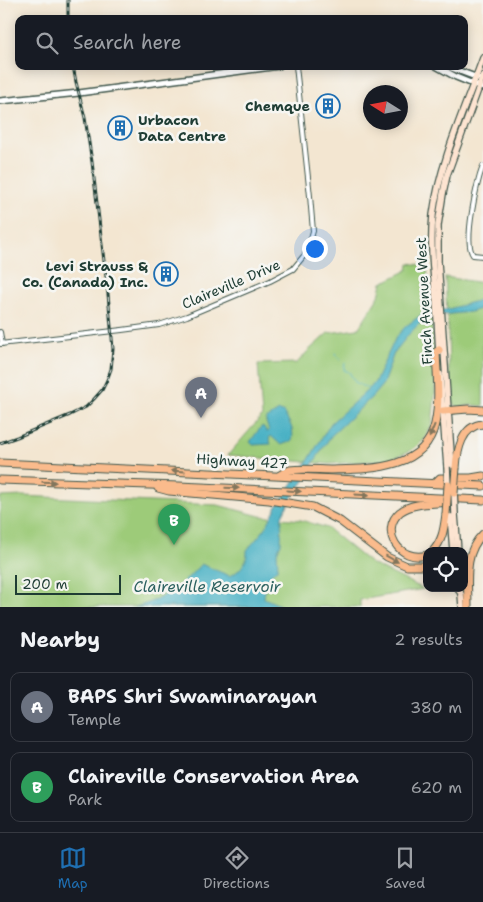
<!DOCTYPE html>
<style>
body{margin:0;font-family:"Shantell Sans",sans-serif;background:#242831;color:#f1f3f6}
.controls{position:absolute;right:15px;bottom:15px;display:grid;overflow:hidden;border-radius:10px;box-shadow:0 2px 12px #0003}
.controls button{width:45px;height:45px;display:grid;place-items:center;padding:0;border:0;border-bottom:1px solid #363941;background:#171b24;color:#f1f3f6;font:25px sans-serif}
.compass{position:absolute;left:363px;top:85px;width:45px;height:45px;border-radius:50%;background:#171b24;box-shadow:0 2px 12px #0003;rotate:281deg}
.scale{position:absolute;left:15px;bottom:12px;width:106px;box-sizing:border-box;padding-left:5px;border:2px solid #1f3d34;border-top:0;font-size:14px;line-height:18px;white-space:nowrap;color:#1f3d34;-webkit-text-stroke:4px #f6f6f2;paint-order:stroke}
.you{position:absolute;left:314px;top:248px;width:18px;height:18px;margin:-12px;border:4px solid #fff;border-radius:50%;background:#1a73e8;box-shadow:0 0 0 8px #1a73e833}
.badge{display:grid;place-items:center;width:32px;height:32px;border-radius:50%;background:#1f6fb2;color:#fff;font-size:16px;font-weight:700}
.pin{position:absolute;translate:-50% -41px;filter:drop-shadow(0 1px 2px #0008)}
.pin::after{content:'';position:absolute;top:26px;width:18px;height:15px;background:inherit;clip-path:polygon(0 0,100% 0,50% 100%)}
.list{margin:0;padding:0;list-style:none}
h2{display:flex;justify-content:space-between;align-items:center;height:65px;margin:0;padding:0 20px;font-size:21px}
h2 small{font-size:16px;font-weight:400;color:#9ea1a6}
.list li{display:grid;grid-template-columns:32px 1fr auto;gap:15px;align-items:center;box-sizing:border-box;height:70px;margin:0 10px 10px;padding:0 10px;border:1px solid #363941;border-radius:10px}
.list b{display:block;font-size:19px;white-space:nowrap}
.list p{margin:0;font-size:16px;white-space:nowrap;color:#9ea1a6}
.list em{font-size:16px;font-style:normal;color:#9ea1a6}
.icon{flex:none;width:28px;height:28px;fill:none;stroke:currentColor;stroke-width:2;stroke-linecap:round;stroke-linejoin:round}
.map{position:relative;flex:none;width:483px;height:607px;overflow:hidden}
.search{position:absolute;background:#171b24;box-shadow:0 2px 12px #0003;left:15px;right:15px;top:15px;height:55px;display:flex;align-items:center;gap:12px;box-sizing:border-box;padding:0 18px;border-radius:10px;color:#9ea1a6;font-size:19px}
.sheet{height:225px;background:#171b24}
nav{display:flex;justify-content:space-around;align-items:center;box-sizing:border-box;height:70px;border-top:1px solid #363941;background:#171b24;font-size:14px;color:#9ea1a6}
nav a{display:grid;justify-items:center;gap:2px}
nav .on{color:#1f6fb2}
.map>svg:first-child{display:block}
</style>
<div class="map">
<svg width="483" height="607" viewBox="0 0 483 607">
<rect width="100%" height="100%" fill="#f6f6f2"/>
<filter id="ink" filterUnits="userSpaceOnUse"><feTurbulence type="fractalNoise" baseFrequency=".02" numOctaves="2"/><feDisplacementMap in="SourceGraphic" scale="10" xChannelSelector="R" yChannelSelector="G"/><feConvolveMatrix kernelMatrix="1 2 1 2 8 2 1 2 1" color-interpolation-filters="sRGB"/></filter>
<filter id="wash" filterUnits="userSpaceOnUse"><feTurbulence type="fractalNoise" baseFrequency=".0096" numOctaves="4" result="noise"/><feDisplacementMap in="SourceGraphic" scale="20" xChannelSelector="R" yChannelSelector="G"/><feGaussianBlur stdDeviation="1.12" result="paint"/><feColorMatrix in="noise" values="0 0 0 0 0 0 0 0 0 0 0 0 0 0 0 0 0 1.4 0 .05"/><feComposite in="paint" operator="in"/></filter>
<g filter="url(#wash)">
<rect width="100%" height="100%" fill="#f3e6d1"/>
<g fill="#9dcb79" stroke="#5e8456">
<path d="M409 263 427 266 435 365V395L432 425 424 440 412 450 388 460 329 464 228 455 262 416 258 364 297 363 308 351 328 333 358 329 379 296 382 283 408 270Z"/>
<path d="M445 277 483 283V406L473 405 458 407 453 403 451 400 449 371 448 331Z"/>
<path d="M23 496 218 505 260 516 301 520 327 528 370 563 424 589 360 600V607H0V497Z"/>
</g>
<g fill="#46b0c4" stroke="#32767c">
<path d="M483 299V308L470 312 433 316 419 324 409 334 394 353 383 384 372 397 331 436 314 462 304 481 293 495 282 516 281 544 277 552 278 568C268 574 265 587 264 598L284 607H135C164 600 181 586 201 564L230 576C240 571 248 562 247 550L265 529 277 506 308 461 331 423 371 387 375 382 396 337 406 326 417 318 425 313 449 309Z"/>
<path d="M279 411 283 412C289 422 295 429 292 441L281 445 271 436 269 438 271 444 253 445 250 442 260 428 263 426 267 432 269 431 266 422V419Z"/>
</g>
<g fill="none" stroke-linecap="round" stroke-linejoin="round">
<path stroke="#46b0c4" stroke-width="1" d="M335 353 345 363 344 370 349 372 355 382 368 389"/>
</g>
</g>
<g filter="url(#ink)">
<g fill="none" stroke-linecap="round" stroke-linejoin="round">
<g stroke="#3f564c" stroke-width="6">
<g id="minor">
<path d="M483 166C477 182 463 242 473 255L483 256"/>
<path d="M0 332 2 344"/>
<path d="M0 344 122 330 159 325 187 316 270 281 293 269 307 252 313 231 310 196 296 66"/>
</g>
</g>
<g stroke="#3f564c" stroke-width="8">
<g id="tertiary">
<path d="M436 66 456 77 483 88"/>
<path d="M446 66 478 78"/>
<path d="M0 101 79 93 279 66"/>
</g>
</g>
<g stroke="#3f564c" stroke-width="8">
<g id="secondary">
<path d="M439 352C438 334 437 317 436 299 433 271 430 243 433 215 440 162 465 108 483 58"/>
<path d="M440 374 447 467"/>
<path d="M452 468 438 262V225L443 194 447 175 483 76"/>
<path d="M450 514 453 551"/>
<path d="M455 514 458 551"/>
<path d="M458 588 461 594 462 607"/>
</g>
</g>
<g stroke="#3f564c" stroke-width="9">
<g id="motorway">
<path d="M443 411 468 409 483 410"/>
<path d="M0 463 483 486"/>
<path d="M456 468C457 451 462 425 483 424"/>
<path d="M280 475C283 473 287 471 290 470 302 468 320 470 332 470 369 469 425 470 435 424 440 402 437 374 436 352L439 350"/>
<path d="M0 480 179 486 483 500"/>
<path d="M435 483 440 478H471L483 476"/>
<path d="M158 488 169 491 269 500 313 507 340 521 387 557 407 566H427"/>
<path d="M433 551C443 540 444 528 446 514"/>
<path d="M427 555C399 563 379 530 400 512 413 502 434 504 450 502"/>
<path d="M468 607C468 581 463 553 483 534"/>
</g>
</g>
<use href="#minor" stroke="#fff" stroke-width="4"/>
<use href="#tertiary" stroke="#fff" stroke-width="5"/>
<use href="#secondary" stroke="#fde4d1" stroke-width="5.5"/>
<use href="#motorway" stroke="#fabb8c" stroke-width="7"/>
<g stroke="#1f3d34" stroke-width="3">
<g id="rail">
<path d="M68 19V0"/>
<path d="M0 443 17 437 70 415 86 407 94 399 102 390 107 380 111 369 113 349 108 294 92 162 85 118 76 82 73 66"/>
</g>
</g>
<use href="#rail" stroke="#f6f6f2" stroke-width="1" stroke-dasharray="4" stroke-linecap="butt"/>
<g stroke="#3f564c" stroke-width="8" stroke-linecap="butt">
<g id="secondary-bridge">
<path d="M447 467 448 488"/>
<path d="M454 489 455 514"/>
</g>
</g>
<g stroke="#3f564c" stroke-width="9" stroke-linecap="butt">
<g id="motorway-bridge">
<path d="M454 493 456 468"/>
<path d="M446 514 448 485"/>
</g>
</g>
<use href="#secondary-bridge" stroke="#fde4d1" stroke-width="5.5"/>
<use href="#motorway-bridge" stroke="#fabb8c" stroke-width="7"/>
</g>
<defs><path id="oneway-solid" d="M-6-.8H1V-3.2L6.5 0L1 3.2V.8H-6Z" transform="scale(1.25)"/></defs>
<g fill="#82765c">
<use href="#oneway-solid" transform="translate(432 431) rotate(112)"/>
<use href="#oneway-solid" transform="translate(178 471) rotate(-177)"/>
<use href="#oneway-solid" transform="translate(49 482) rotate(2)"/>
<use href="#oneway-solid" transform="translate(232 488) rotate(2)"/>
<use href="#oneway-solid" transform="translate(294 491) rotate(3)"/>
<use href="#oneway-solid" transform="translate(362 495) rotate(3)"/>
<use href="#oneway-solid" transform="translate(392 559) rotate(28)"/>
</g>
</g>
<defs>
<g id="building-ring" transform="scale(1.25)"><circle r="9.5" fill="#f6f6f2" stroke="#1f6fb2" stroke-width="1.5"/><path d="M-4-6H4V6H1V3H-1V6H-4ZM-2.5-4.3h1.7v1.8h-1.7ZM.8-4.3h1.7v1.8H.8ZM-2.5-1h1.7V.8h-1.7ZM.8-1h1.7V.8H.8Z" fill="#1f6fb2"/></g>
</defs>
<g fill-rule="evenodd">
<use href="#building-ring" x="328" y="106"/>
<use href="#building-ring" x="120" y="128"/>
<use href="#building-ring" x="166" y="274"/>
</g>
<g text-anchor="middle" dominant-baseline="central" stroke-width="5" stroke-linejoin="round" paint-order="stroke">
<g font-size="14" font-weight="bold" fill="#1f3d34" stroke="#f6f6f2" text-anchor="end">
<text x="310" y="106">Chemque</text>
<text x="138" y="120" text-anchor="start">Urbacon<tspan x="138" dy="16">Data Centre</tspan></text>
<text x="148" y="266">Levi Strauss &amp;<tspan x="148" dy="16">Co. (Canada) Inc.</tspan></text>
</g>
<g font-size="14" fill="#1f3d34" stroke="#f6f6f2">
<text transform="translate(231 284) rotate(-23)">Claireville Drive</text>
<text transform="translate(424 301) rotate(-93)">Finch Avenue West</text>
<text transform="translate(242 461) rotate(3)">Highway 427</text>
</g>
<g font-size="15" font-style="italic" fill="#2b605f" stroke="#f6f6f2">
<text x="207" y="587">Claireville Reservoir</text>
</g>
</g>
</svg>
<div class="controls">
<button><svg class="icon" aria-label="locate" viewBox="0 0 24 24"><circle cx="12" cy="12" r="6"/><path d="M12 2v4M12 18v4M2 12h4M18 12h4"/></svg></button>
</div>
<svg class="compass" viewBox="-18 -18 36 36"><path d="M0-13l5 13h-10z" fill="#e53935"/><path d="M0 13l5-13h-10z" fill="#9ea1a6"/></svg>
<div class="scale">200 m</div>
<div class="you"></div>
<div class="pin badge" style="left:201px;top:418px;background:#6b7280">A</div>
<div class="pin badge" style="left:174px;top:545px;background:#2e9e5b">B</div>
<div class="search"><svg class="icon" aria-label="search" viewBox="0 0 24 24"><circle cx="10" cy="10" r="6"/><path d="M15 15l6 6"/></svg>Search here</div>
</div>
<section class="sheet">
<h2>Nearby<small>2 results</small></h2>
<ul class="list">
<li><span class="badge" style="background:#6b7280">A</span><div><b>BAPS Shri Swaminarayan</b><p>Temple</p></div><em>380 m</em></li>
<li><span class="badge" style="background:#2e9e5b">B</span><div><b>Claireville Conservation Area</b><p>Park</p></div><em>620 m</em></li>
</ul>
</section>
<nav>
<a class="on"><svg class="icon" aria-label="map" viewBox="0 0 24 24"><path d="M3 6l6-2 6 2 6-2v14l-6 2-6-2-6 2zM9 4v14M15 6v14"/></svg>Map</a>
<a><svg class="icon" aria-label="directions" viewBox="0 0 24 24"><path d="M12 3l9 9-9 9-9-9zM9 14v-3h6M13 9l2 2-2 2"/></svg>Directions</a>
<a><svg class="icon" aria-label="saved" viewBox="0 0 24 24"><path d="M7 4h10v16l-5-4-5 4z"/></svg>Saved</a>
</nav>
